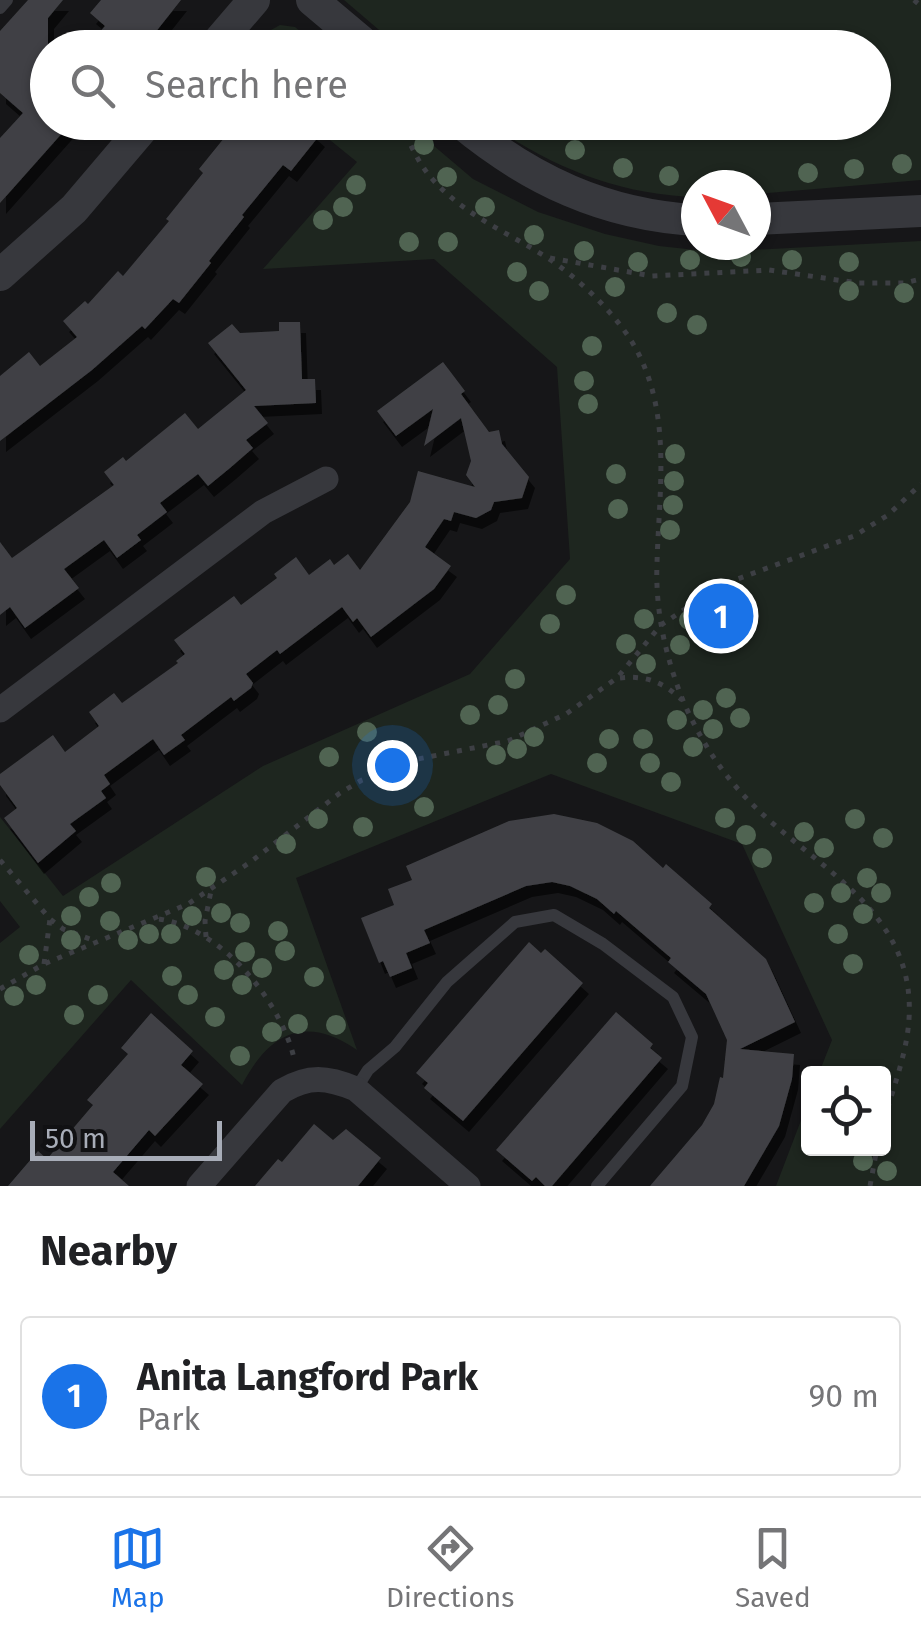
<!DOCTYPE html>
<style>
body{margin:0;font-family:"Fira Sans",sans-serif;background:#f2f2f2;color:#202124}
.controls{position:absolute;right:30px;bottom:30px;display:grid;overflow:hidden;border-radius:10px;box-shadow:0 2px 8px #0004}
.controls button{width:90px;height:90px;display:grid;place-items:center;padding:0;border:0;border-bottom:2px solid #e0e0e0;background:#fff;color:#202124;font:50px sans-serif}
.compass{position:absolute;left:681px;top:170px;width:90px;height:90px;border-radius:50%;background:#fff;box-shadow:0 2px 8px #0004;rotate:311deg}
.scale{position:absolute;left:30px;bottom:25px;width:192px;box-sizing:border-box;padding-left:10px;border:5px solid #a8adb8;border-top:0;font-size:28px;line-height:35px;white-space:nowrap;color:#a8adb8;-webkit-text-stroke:8px #111113;paint-order:stroke}
.you{position:absolute;left:392px;top:765px;width:35px;height:35px;margin:-25px;border:8px solid #fff;border-radius:50%;background:#1a73e8;box-shadow:0 0 0 15px #1a73e833}
.badge{display:grid;place-items:center;width:65px;height:65px;border-radius:50%;background:#1a73e8;color:#fff;font-size:32px;font-weight:700}
.pin{position:absolute;translate:-50% -50%;border:5px solid #fff;box-shadow:0 2px 10px #0006}
.list{margin:0;padding:0;list-style:none}
h2{display:flex;justify-content:space-between;align-items:center;height:130px;margin:0;padding:0 40px;font-size:42px}
h2 small{font-size:32px;font-weight:400;color:#757577}
.list li{display:grid;grid-template-columns:65px 1fr auto;gap:30px;align-items:center;box-sizing:border-box;height:160px;margin:0 20px 20px;padding:0 20px;border:2px solid #e0e0e0;border-radius:10px}
.list b{display:block;font-size:38px;white-space:nowrap}
.list p{margin:0;font-size:32px;white-space:nowrap;color:#757577}
.list em{font-size:32px;font-style:normal;color:#757577}
.icon{flex:none;width:55px;height:55px;fill:none;stroke:currentColor;stroke-width:2;stroke-linecap:round;stroke-linejoin:round}
.map{position:relative;flex:none;width:921px;height:1186px;overflow:hidden}
.search{position:absolute;background:#fff;box-shadow:0 2px 8px #0004;left:30px;right:30px;top:30px;height:110px;display:flex;align-items:center;gap:25px;box-sizing:border-box;padding:0 35px;border-radius:55px;color:#757577;font-size:38px}
.sheet{height:310px;background:#fff}
nav{display:flex;justify-content:space-around;align-items:center;box-sizing:border-box;height:140px;border-top:2px solid #e0e0e0;background:#fff;font-size:28px;color:#757577}
nav a{display:grid;justify-items:center;gap:5px}
nav .on{color:#1a73e8}
.map>svg:first-child{display:block}
</style>
<div class="map">
<svg width="921" height="1186" viewBox="0 0 921 1186">
<defs>
<filter id="shadow"><feDropShadow dx="6" dy="11" stdDeviation="0" flood-color="#0009"/></filter>
</defs>
<rect width="100%" height="100%" fill="#161618"/>
<g fill="#1e261f">
<path d="M344 0H921V180L756 194V185H696V197C620 195 550 167 489 123L874 122V48L399 47Z"/>
<path d="M280 25 295 27 319 47H255L271 30Z"/>
<path d="M309 123H407L473 179 538 212 605 234 659 246 714 252 921 241V1186H776L808 1102V1148H884V1074L819 1073 832 1040 742 844 551 774 296 878 357 1050C305 1014 269 1033 242 1085L131 980 0 1129V943L20 927 0 901V817L63 896 263 766 470 674 570 559 557 367 434 259 263 269 357 162Z"/>
</g>
<g fill="#404145" filter="url(#shadow)">
<path d="M28 0H63L48 18V122H72L0 203V138L23 113 0 93V31Z"/>
<path d="M101 0H181L143 48H86L105 26 90 13Z"/>
<path d="M237 122H303L319 136 291 171 283 165 242 215 244 217 209 261 211 263 179 303 173 299 145 329 142 326 92 370 0 441V376L29 352 40 366 77 337 63 321 85 301 88 304 118 271 123 276 169 221 166 219 203 173 199 169Z"/>
<path d="M279 322H300L302 379H315L316 403 254 406 268 423 246 440 253 448 230 468 208 486 198 474 160 503 167 512 137 535 141 540 117 558 104 540 64 569 79 588 25 628 10 607 0 615V542L12 558 114 485 104 472 123 457 126 461 185 413 198 429 246 390 208 343 232 324 240 333 279 331Z"/>
<path d="M443 362 465 391 461 394 489 432 499 430 502 444 529 477 522 498 494 502 491 510 476 518 454 512 451 521 444 519 425 547 451 566 434 589 371 637 357 618 353 622 342 607 280 654 277 650 246 674 253 683 251 688 234 701 231 697 181 735 185 740 164 755 153 739 104 775 110 784 101 791 106 798 70 824 76 831 38 863 4 818 17 808 0 785V774L53 735 65 752 99 726 89 712 114 693 122 703 178 663 176 661 185 654 174 640 234 596 241 605 277 578 274 574 296 557 309 575 330 559 334 565 348 554 360 570 410 502 418 471 475 487 466 475 471 461 461 418 424 446 433 409 396 436 377 411Z"/>
<path d="M554 814 597 823 633 841 663 868 666 864 712 904 709 908 766 959 795 1022 740 1049 794 1054 792 1079 779 1126 744 1186H650L702 1125 714 1104 720 1077 723 1078 727 1040 706 994 668 962 671 958 616 911 614 914 597 899 570 886 552 882 526 886 424 930 430 943 406 953 412 968 390 977 383 961 379 963 361 918 394 905 388 889 412 880 406 866 509 821Z"/>
<path d="M529 942 541 953 545 949 583 983 463 1121 424 1088 428 1083 416 1073Z"/>
<path d="M616 1012 653 1044 650 1048 662 1058 552 1186H545L536 1177 532 1181 496 1150Z"/>
<path d="M151 1013 193 1051 181 1065 203 1084 155 1136 149 1130 113 1172 129 1186H8L38 1151 47 1159 93 1105 87 1100 128 1054 121 1048Z"/>
<path d="M314 1124 333 1140 346 1129 381 1158 358 1186H255L278 1159 282 1162Z"/>
</g>
<g fill="none" stroke-linecap="round" stroke-linejoin="round">
<g stroke="#3d3f44" stroke-width="5" stroke-dasharray="5 8" stroke-linecap="butt">
<path d="M914 0 921 6"/>
<path d="M400 122C410 143 418 164 434 181 466 216 507 232 546 257 577 277 612 310 632 342 673 410 659 488 657 563 655 611 666 659 684 703 701 741 722 774 751 803 815 868 916 911 909 1019 907 1053 893 1088 884 1121"/>
<path d="M550 258 652 276 769 270 858 283H904L921 279"/>
<path d="M620 678C646 675 663 682 682 700"/>
<path d="M0 860 50 919 63 929 95 941"/>
<path d="M159 919C221 928 280 1000 294 1058"/>
<path d="M206 937 205 921 211 891"/>
<path d="M44 964 50 919"/>
<path d="M0 989 44 964 188 904 249 863 340 793 362 780 418 759 508 741 566 714 617 678 661 625 703 597 732 581 854 536 888 515 921 484"/>
<path d="M870 1186 877 1148"/>
</g>
<g stroke="#37383d" stroke-width="12">
<path d="M0 8 7 0"/>
<path d="M356 1089 368 1070 395 1047 447 982 515 922 554 915 603 944 673 997 692 1037 682 1086 597 1186"/>
</g>
<g stroke="#37383d" stroke-width="25">
<path d="M0 710 263 512 326 479"/>
<path d="M199 1186 282 1091C309 1075 327 1077 356 1089L468 1186"/>
</g>
<g stroke="#37383d" stroke-width="32">
<path d="M312 0 369 48"/>
<path d="M213 48 254 0"/>
<path d="M460 122C530 180 605 215 696 220"/>
<path d="M756 219 921 211"/>
<path d="M0 275 74 209 148 122"/>
</g>
</g>
<g fill="#506452">
<circle cx="424" cy="145" r="10"/>
<circle cx="575" cy="150" r="10"/>
<circle cx="902" cy="164" r="10"/>
<circle cx="623" cy="168" r="10"/>
<circle cx="854" cy="169" r="10"/>
<circle cx="808" cy="173" r="10"/>
<circle cx="669" cy="176" r="10"/>
<circle cx="447" cy="177" r="10"/>
<circle cx="356" cy="185" r="10"/>
<circle cx="343" cy="207" r="10"/>
<circle cx="485" cy="207" r="10"/>
<circle cx="323" cy="220" r="10"/>
<circle cx="534" cy="235" r="10"/>
<circle cx="409" cy="242" r="10"/>
<circle cx="448" cy="242" r="10"/>
<circle cx="584" cy="251" r="10"/>
<circle cx="741" cy="257" r="10"/>
<circle cx="690" cy="260" r="10"/>
<circle cx="792" cy="260" r="10"/>
<circle cx="638" cy="262" r="10"/>
<circle cx="849" cy="262" r="10"/>
<circle cx="517" cy="272" r="10"/>
<circle cx="615" cy="287" r="10"/>
<circle cx="539" cy="291" r="10"/>
<circle cx="849" cy="291" r="10"/>
<circle cx="904" cy="293" r="10"/>
<circle cx="667" cy="313" r="10"/>
<circle cx="697" cy="325" r="10"/>
<circle cx="592" cy="346" r="10"/>
<circle cx="584" cy="381" r="10"/>
<circle cx="588" cy="404" r="10"/>
<circle cx="675" cy="454" r="10"/>
<circle cx="616" cy="474" r="10"/>
<circle cx="674" cy="481" r="10"/>
<circle cx="673" cy="505" r="10"/>
<circle cx="618" cy="509" r="10"/>
<circle cx="670" cy="530" r="10"/>
<circle cx="566" cy="595" r="10"/>
<circle cx="644" cy="619" r="10"/>
<circle cx="689" cy="620" r="10"/>
<circle cx="550" cy="624" r="10"/>
<circle cx="626" cy="644" r="10"/>
<circle cx="680" cy="645" r="10"/>
<circle cx="646" cy="664" r="10"/>
<circle cx="515" cy="679" r="10"/>
<circle cx="726" cy="698" r="10"/>
<circle cx="498" cy="705" r="10"/>
<circle cx="703" cy="710" r="10"/>
<circle cx="470" cy="715" r="10"/>
<circle cx="740" cy="718" r="10"/>
<circle cx="677" cy="720" r="10"/>
<circle cx="713" cy="729" r="10"/>
<circle cx="367" cy="732" r="10"/>
<circle cx="534" cy="737" r="10"/>
<circle cx="609" cy="739" r="10"/>
<circle cx="643" cy="739" r="10"/>
<circle cx="693" cy="747" r="10"/>
<circle cx="517" cy="749" r="10"/>
<circle cx="496" cy="755" r="10"/>
<circle cx="329" cy="757" r="10"/>
<circle cx="597" cy="763" r="10"/>
<circle cx="650" cy="763" r="10"/>
<circle cx="671" cy="782" r="10"/>
<circle cx="424" cy="807" r="10"/>
<circle cx="725" cy="818" r="10"/>
<circle cx="318" cy="819" r="10"/>
<circle cx="855" cy="819" r="10"/>
<circle cx="363" cy="827" r="10"/>
<circle cx="804" cy="832" r="10"/>
<circle cx="746" cy="835" r="10"/>
<circle cx="883" cy="838" r="10"/>
<circle cx="286" cy="844" r="10"/>
<circle cx="824" cy="848" r="10"/>
<circle cx="762" cy="858" r="10"/>
<circle cx="206" cy="877" r="10"/>
<circle cx="867" cy="878" r="10"/>
<circle cx="111" cy="883" r="10"/>
<circle cx="841" cy="893" r="10"/>
<circle cx="881" cy="893" r="10"/>
<circle cx="89" cy="897" r="10"/>
<circle cx="814" cy="903" r="10"/>
<circle cx="221" cy="913" r="10"/>
<circle cx="863" cy="914" r="10"/>
<circle cx="71" cy="916" r="10"/>
<circle cx="192" cy="916" r="10"/>
<circle cx="110" cy="921" r="10"/>
<circle cx="240" cy="923" r="10"/>
<circle cx="278" cy="931" r="10"/>
<circle cx="149" cy="934" r="10"/>
<circle cx="171" cy="934" r="10"/>
<circle cx="838" cy="934" r="10"/>
<circle cx="71" cy="940" r="10"/>
<circle cx="128" cy="940" r="10"/>
<circle cx="285" cy="951" r="10"/>
<circle cx="245" cy="952" r="10"/>
<circle cx="29" cy="955" r="10"/>
<circle cx="853" cy="964" r="10"/>
<circle cx="262" cy="968" r="10"/>
<circle cx="224" cy="970" r="10"/>
<circle cx="172" cy="976" r="10"/>
<circle cx="314" cy="977" r="10"/>
<circle cx="36" cy="985" r="10"/>
<circle cx="242" cy="985" r="10"/>
<circle cx="98" cy="995" r="10"/>
<circle cx="188" cy="995" r="10"/>
<circle cx="14" cy="996" r="10"/>
<circle cx="74" cy="1015" r="10"/>
<circle cx="215" cy="1017" r="10"/>
<circle cx="298" cy="1024" r="10"/>
<circle cx="336" cy="1025" r="10"/>
<circle cx="272" cy="1032" r="10"/>
<circle cx="240" cy="1056" r="10"/>
<circle cx="863" cy="1161" r="10"/>
<circle cx="887" cy="1171" r="10"/>
</g>
</svg>
<div class="controls">
<button><svg class="icon" aria-label="locate" viewBox="0 0 24 24"><circle cx="12" cy="12" r="6"/><path d="M12 2v4M12 18v4M2 12h4M18 12h4"/></svg></button>
</div>
<svg class="compass" viewBox="-18 -18 36 36"><path d="M0-13l5 13h-10z" fill="#e53935"/><path d="M0 13l5-13h-10z" fill="#757577"/></svg>
<div class="scale">50 m</div>
<div class="you"></div>
<div class="pin badge" style="left:721px;top:616px">1</div>
<div class="search"><svg class="icon" aria-label="search" viewBox="0 0 24 24"><circle cx="10" cy="10" r="6"/><path d="M15 15l6 6"/></svg>Search here</div>
</div>
<section class="sheet">
<h2>Nearby<small></small></h2>
<ul class="list">
<li><span class="badge">1</span><div><b>Anita Langford Park</b><p>Park</p></div><em>90 m</em></li>
</ul>
</section>
<nav>
<a class="on"><svg class="icon" aria-label="map" viewBox="0 0 24 24"><path d="M3 6l6-2 6 2 6-2v14l-6 2-6-2-6 2zM9 4v14M15 6v14"/></svg>Map</a>
<a><svg class="icon" aria-label="directions" viewBox="0 0 24 24"><path d="M12 3l9 9-9 9-9-9zM9 14v-3h6M13 9l2 2-2 2"/></svg>Directions</a>
<a><svg class="icon" aria-label="saved" viewBox="0 0 24 24"><path d="M7 4h10v16l-5-4-5 4z"/></svg>Saved</a>
</nav>
